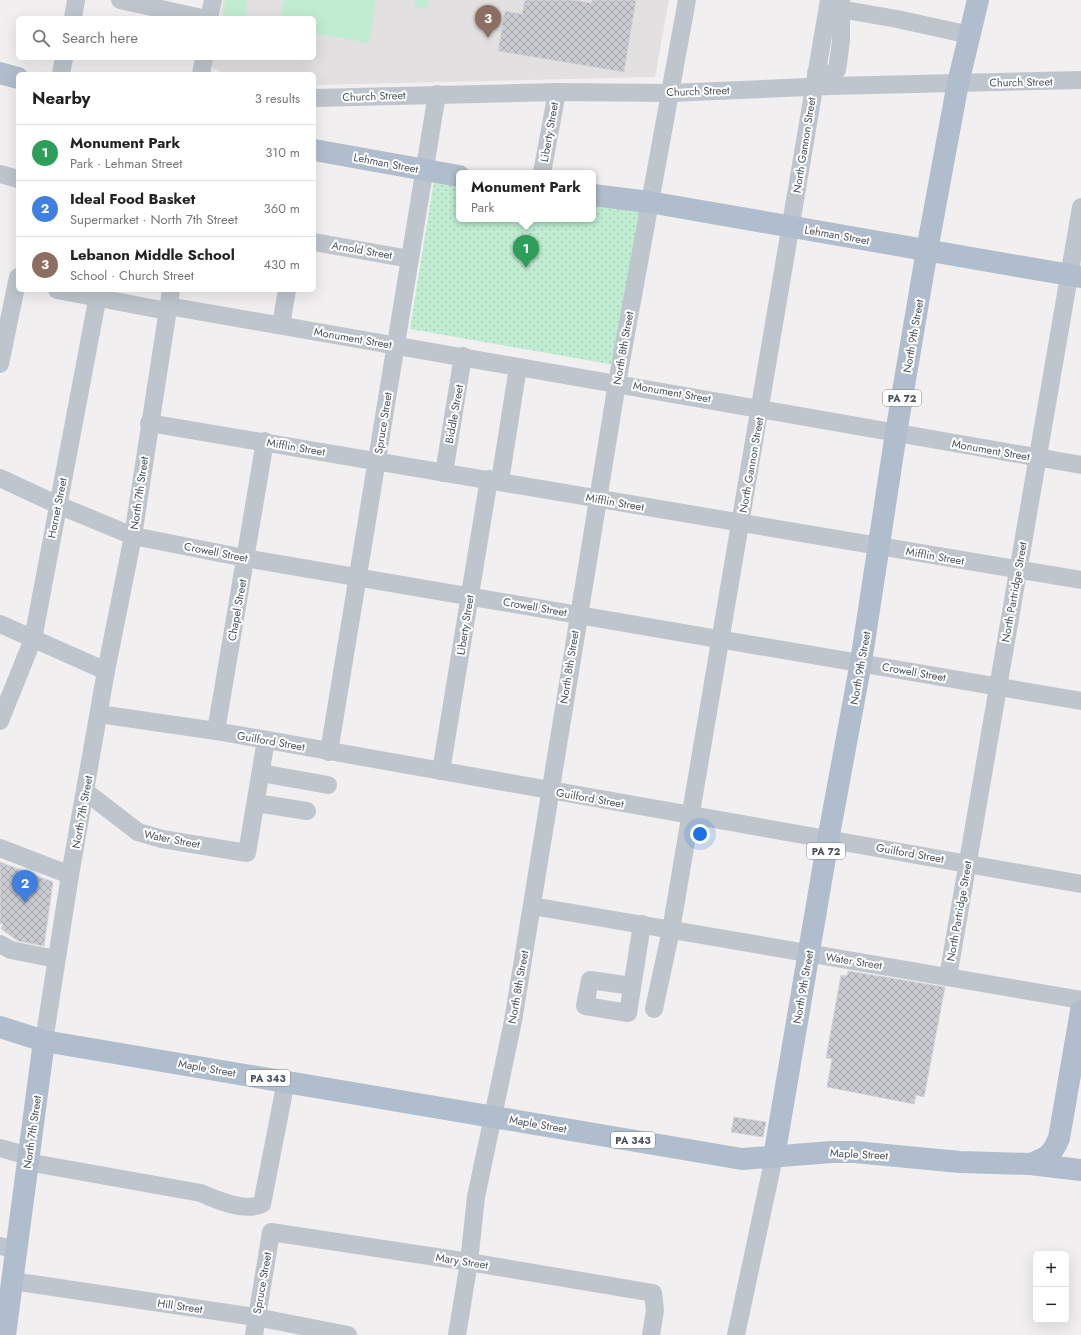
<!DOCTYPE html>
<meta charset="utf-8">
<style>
body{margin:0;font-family:Jost,sans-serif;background:#f6f6f6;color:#222}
.controls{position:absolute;right:12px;bottom:12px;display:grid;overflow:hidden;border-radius:6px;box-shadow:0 4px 16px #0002}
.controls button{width:36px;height:36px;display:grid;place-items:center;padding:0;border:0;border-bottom:1px solid #e0e0e0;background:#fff;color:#222;font:20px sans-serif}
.you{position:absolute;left:700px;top:834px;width:14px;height:14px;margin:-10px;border:3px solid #fff;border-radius:50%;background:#1a73e8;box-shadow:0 0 0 6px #1a73e833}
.badge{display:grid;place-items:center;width:26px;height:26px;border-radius:50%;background:#db2777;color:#fff;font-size:13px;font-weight:700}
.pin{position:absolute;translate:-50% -33px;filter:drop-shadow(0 1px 2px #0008)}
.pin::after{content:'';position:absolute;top:21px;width:14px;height:12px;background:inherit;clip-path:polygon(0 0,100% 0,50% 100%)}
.popup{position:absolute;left:456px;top:170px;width:140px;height:52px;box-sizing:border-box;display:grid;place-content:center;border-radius:6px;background:#fff;filter:drop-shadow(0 1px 3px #0005);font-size:13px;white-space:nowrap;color:#767676}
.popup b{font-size:15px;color:#222}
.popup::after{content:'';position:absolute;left:50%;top:100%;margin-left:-8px;border:8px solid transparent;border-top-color:#fff}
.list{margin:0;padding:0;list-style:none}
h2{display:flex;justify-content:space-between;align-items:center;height:52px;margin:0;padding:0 16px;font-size:17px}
h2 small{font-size:13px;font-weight:400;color:#767676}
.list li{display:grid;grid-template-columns:26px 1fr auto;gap:12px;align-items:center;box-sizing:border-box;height:56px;padding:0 16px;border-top:1px solid #e0e0e0}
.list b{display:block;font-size:15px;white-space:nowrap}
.list p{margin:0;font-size:13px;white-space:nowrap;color:#767676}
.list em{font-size:13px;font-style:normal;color:#767676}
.icon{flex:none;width:22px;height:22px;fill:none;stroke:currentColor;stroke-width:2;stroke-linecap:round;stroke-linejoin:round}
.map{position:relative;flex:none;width:1081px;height:1335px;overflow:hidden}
.search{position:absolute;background:#fff;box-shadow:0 4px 16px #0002;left:16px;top:16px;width:300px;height:44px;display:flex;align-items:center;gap:10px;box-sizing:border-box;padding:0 14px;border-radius:6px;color:#767676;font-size:15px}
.panel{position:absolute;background:#fff;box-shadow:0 4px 16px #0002;left:16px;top:72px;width:300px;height:220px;border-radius:6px}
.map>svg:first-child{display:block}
</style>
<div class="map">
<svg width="1081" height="1335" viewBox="0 0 1081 1335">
<defs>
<pattern id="park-dots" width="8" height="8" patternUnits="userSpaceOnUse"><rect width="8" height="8" fill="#c0ecd2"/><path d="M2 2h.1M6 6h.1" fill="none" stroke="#a6ccb7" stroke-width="1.8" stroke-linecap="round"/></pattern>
<pattern id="building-cross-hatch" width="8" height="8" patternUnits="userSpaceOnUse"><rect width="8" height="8" fill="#c9cbd1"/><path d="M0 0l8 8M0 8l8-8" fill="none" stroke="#a5a7ad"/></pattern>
</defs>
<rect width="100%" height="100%" fill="#f1efef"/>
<path fill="#e2e0e0" d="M223 0H669L655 77 314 85V74H224L211 67 212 58H314V18H220Z"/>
<g fill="#c0ecd2">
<path d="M226 0H248L245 18H223Z"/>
<path d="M283 0H376L369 43 314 33V18H280Z"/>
<path d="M415 0H429L427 9 414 7Z"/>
</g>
<path fill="url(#park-dots)" d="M435 174 459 178V219H593V199L642 207 615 365 410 329Z"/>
<g fill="url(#building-cross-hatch)" stroke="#d3d5da">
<path d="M525 0H573L592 3V0H636L624 72 498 51 505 11 522 14Z"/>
<path d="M0 862 53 882 44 946 18 941 1 929 3 924 0 923Z"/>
<path d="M848 971 945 987 924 1097 916 1095 914 1104 827 1087 832 1059 826 1058 841 975 847 976Z"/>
<path d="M734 1117 766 1122 763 1137 731 1132Z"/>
</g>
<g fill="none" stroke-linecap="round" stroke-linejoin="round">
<g stroke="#bec5cd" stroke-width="18">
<path d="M120 0 202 18"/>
<path d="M840 9 897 19 970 35"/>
<path d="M73 18 76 0"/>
<path d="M209 18 213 0"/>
<path d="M816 73 832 74 837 70 841 41V0"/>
<path d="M61 74 64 58"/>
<path d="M201 74 204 58"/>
<path d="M314 98 557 92 670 93 831 86 1081 80"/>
<path d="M542 173 557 92"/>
<path d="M0 174 18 179"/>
<path d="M314 242 410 259"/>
<path d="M57 290 167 311"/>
<path d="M168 306 1081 465"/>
<path d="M281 325 287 290"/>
<path d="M0 364 18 277"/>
<path d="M149 423 1081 580"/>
<path d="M444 473 463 356"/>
<path d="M0 478 58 505 133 536 245 558 1081 701"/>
<path d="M500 481 518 367"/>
<path d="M0 624 106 671"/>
<path d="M99 714 216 731 1081 884"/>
<path d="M0 721 33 639 99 290"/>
<path d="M216 731 265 441"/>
<path d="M329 752 437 94"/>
<path d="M441 771 489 479"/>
<path d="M261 773 328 785"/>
<path d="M86 792 138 832 162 839 247 853 266 740"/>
<path d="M256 803 307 811"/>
<path d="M0 848 70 875"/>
<path d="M532 906 1081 1000"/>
<path d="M0 944 11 950 56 959"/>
<path d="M948 977 1081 207"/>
<path d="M632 986 590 980 585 1006 628 1013 642 924"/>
<path d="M654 1009 671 930 829 0"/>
<path d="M44 1041 70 875 106 671 133 536 171 290"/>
<path d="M0 1148 28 1156"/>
<path d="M27 1162 201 1193C216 1200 246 1212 262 1204L286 1081"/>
<path d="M0 1246 17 1250"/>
<path d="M12 1281 256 1317 348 1335"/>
<path d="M254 1335 271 1232 469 1262 653 1293 655 1310 651 1335"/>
<path d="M457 1335 469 1262 476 1197 513 1021 617 383 687 0"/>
<path d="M736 1335 774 1157"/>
</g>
<g stroke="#b0bdcc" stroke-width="22">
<path d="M0 73 18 78"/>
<path d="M314 150 459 176"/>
<path d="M593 195 649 202 1081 277"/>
<path d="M0 1027 44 1041 742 1159 832 1152H855L960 1162 1030 1164 1081 1170"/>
<path d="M774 1157 828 840 861 662 896 433 927 250 958 83 978 0"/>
<path d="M1030 1164C1047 1158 1052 1155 1059 1138L1081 1011"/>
<path d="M5 1335 44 1041"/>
</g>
</g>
<g text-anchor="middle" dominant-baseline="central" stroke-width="4" stroke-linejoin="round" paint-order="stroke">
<g fill="#fff" stroke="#7f858c" stroke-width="1">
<rect x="883" y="390" width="38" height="16" rx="3"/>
<rect x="807" y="843" width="38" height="16" rx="3"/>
<rect x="246" y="1070" width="44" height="16" rx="3"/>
<rect x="611" y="1132" width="44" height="16" rx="3"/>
</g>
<g font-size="10" font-weight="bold" fill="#48515b">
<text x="902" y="398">PA 72</text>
<text x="826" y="851">PA 72</text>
<text x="268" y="1078">PA 343</text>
<text x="633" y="1140">PA 343</text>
</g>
<g font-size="11" fill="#48515b" stroke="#fff">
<text transform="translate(1021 82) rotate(-1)">Church Street</text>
<text transform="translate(698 91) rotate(-2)">Church Street</text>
<text transform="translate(374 96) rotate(-2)">Church Street</text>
<text transform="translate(549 132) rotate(-80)">Liberty Street</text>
<text transform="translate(804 145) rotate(-81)">North Gannon Street</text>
<text transform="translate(386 163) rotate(11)">Lehman Street</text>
<text transform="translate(837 235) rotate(10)">Lehman Street</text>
<text transform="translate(362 250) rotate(10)">Arnold Street</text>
<text transform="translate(913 336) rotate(-80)">North 9th Street</text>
<text transform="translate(353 338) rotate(10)">Monument Street</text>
<text transform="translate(623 348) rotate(-80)">North 8th Street</text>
<text transform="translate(672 392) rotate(10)">Monument Street</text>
<text transform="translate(454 414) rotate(-80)">Biddle Street</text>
<text transform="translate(383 423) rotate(-81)">Spruce Street</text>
<text transform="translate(296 447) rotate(10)">Mifflin Street</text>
<text transform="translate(991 450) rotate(10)">Monument Street</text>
<text transform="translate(751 465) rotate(-80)">North Gannon Street</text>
<text transform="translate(139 493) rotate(-82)">North 7th Street</text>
<text transform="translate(615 502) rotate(10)">Mifflin Street</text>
<text transform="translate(57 508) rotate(-79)">Hornet Street</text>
<text transform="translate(216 552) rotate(11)">Crowell Street</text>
<text transform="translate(935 556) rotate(10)">Mifflin Street</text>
<text transform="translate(1014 592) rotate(-80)">North Partridge Street</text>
<text transform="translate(535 607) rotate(10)">Crowell Street</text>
<text transform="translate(237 610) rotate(-80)">Chapel Street</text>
<text transform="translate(465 625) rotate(-81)">Liberty Street</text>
<text transform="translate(569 667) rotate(-81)">North 8th Street</text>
<text transform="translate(860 668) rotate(-80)">North 9th Street</text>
<text transform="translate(914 672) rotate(10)">Crowell Street</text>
<text transform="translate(271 741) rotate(10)">Guilford Street</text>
<text transform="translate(590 798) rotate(10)">Guilford Street</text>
<text transform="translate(82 812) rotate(-80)">North 7th Street</text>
<text transform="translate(172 839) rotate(11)">Water Street</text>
<text transform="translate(910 853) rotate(10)">Guilford Street</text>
<text transform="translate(959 911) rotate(-80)">North Partridge Street</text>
<text transform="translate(854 961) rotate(9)">Water Street</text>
<text transform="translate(518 987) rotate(-80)">North 8th Street</text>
<text transform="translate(803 987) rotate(-80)">North 9th Street</text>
<text transform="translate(207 1068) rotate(10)">Maple Street</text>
<text transform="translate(538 1124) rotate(10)">Maple Street</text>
<text transform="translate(32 1132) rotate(-82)">North 7th Street</text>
<text transform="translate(859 1154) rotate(3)">Maple Street</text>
<text transform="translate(462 1261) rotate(9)">Mary Street</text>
<text transform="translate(262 1283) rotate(-80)">Spruce Street</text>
<text transform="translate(180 1306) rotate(8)">Hill Street</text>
</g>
</g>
</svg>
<div class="controls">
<button>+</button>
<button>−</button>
</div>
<div class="you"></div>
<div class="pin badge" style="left:526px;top:268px;background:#2e9e5b">1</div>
<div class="popup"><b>Monument Park</b>Park</div>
<div class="pin badge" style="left:25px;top:903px;background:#3f7fe0">2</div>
<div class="pin badge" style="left:488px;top:38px;background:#8d6e63">3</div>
<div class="search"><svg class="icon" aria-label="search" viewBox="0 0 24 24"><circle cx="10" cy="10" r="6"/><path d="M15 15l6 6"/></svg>Search here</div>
<section class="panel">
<h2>Nearby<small>3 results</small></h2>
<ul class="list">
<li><span class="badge" style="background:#2e9e5b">1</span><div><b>Monument Park</b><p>Park · Lehman Street</p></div><em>310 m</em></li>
<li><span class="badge" style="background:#3f7fe0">2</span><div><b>Ideal Food Basket</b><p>Supermarket · North 7th Street</p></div><em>360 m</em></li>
<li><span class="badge" style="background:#8d6e63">3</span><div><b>Lebanon Middle School</b><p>School · Church Street</p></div><em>430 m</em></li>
</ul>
</section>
</div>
